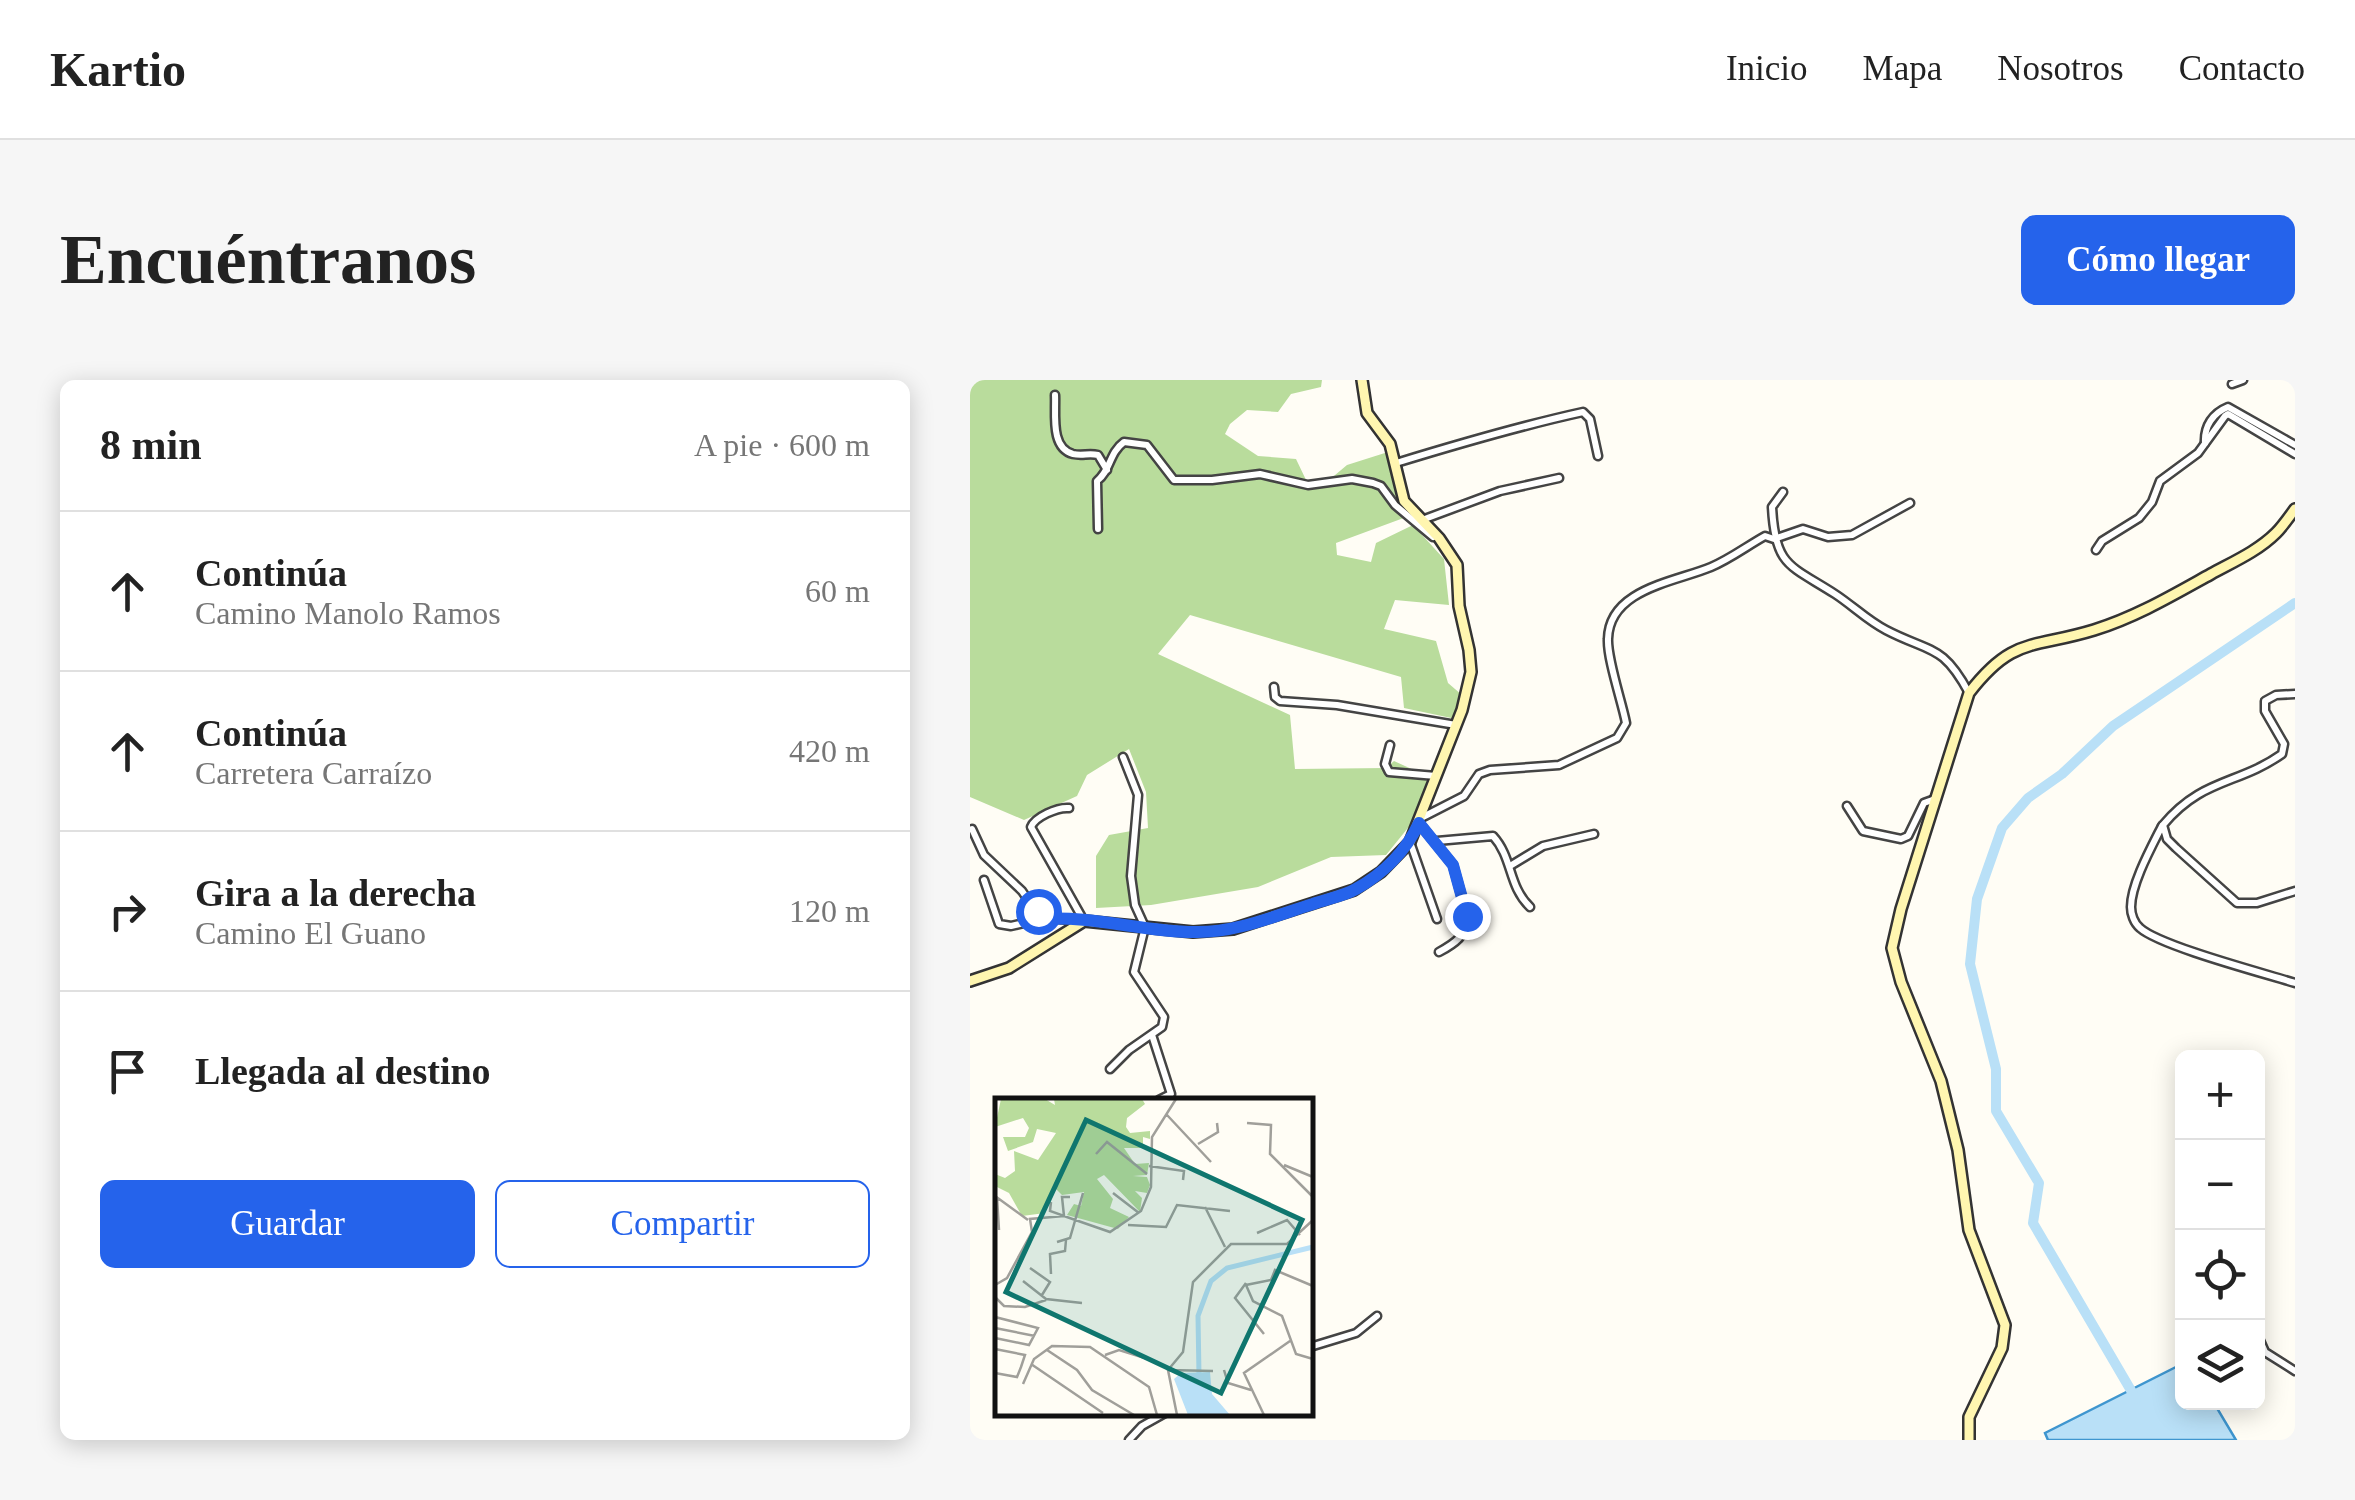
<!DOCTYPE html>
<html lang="es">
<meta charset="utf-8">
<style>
body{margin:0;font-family:Georgia,serif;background:#f6f6f6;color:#222}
.controls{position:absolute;right:30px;bottom:30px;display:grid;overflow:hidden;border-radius:15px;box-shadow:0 5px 25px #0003}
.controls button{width:90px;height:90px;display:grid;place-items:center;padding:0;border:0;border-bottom:2px solid #e0e0e0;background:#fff;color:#222;font:50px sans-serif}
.stop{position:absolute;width:30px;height:30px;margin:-22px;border:8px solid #2563eb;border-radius:50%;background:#fff}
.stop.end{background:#2563eb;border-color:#fff;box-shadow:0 2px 10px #0008}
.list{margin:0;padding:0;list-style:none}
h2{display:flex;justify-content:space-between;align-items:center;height:130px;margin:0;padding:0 40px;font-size:42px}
h2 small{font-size:32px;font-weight:400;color:#767676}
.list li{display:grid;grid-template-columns:65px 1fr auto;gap:30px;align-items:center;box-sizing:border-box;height:160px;padding:0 40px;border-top:2px solid #e0e0e0}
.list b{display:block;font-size:38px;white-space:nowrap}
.list p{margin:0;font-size:32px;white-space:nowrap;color:#767676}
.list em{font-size:32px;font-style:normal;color:#767676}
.actions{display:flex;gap:20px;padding:30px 40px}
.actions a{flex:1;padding:22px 0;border:2px solid #2563eb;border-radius:15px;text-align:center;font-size:35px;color:#2563eb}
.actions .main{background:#2563eb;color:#fff}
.icon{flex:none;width:55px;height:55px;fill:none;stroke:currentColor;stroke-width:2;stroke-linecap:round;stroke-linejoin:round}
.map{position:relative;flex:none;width:1325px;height:1060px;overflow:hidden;border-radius:15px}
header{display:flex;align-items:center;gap:60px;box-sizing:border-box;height:140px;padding:0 50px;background:#fff;border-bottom:2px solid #e0e0e0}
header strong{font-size:48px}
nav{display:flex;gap:55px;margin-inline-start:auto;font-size:35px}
.intro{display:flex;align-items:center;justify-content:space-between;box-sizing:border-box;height:240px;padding:0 60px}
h1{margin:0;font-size:70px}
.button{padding:25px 45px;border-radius:15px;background:#2563eb;color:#fff;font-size:35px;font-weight:700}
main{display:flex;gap:60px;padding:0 60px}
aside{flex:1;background:#fff;border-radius:15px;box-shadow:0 5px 25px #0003}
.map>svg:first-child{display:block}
</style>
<header>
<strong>Kartio</strong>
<nav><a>Inicio</a><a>Mapa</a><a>Nosotros</a><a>Contacto</a></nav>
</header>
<div class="intro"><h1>Encuéntranos</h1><a class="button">Cómo llegar</a></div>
<main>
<aside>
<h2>8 min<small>A pie · 600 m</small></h2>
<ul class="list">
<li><svg class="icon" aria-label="ahead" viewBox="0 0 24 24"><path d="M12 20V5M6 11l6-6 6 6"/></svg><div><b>Continúa</b><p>Camino Manolo Ramos</p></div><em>60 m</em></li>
<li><svg class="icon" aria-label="ahead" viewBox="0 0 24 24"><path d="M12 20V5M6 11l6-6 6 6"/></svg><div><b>Continúa</b><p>Carretera Carraízo</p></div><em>420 m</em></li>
<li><svg class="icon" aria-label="right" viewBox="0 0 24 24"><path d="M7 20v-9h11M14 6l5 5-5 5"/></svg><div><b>Gira a la derecha</b><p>Camino El Guano</p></div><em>120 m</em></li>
<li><svg class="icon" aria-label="arrive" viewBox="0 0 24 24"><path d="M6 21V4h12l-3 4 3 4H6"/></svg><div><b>Llegada al destino</b></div></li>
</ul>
<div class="actions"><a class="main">Guardar</a><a>Compartir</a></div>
</aside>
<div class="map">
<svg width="1325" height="1060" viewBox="0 0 1325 1060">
<rect width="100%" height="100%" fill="#fffdf5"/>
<path fill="#b9dc9c" d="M0 0H352L351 7 321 14 308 32 277 30 260 44 255 54 288 76 326 79 337 102 352 106 377 85 418 72 427 119 439 136 366 163 367 175 401 182 406 163 443 145 474 179 479 225 425 220 414 249 466 261 478 303 492 315 486 339 434 328 431 297 220 235 188 274 320 335 325 389 416 388 424 381 446 391 457 401 446 438 416 475 361 477 288 507 181 525 126 528V476L139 455 178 448 176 412 159 369 117 395 107 416 54 440 0 417Z"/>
<path fill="#b9e0f7" stroke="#3f96cf" stroke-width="2.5" d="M1212 984V1022L1244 1023 1266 1060H1078L1075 1053Z"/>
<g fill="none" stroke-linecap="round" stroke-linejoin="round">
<path stroke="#b9e0f7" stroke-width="10" d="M1166 1019 1063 843 1069 803 1026 731V689L1000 584 1007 519 1032 448 1058 418 1092 394 1143 346 1325 223"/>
<g stroke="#444" stroke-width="11">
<g id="street">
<path d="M1262 4 1273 0"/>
<path d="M85 15C86 34 80 68 103 74 112 76 119 73 128 75L137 90"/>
<path d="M1235 63C1234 46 1243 33 1258 27L1325 65"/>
<path d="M426 83C488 64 549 46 613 32L620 39 628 76"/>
<path d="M813 112 802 127C805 187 820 185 865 214 882 225 898 241 916 250 960 273 972 263 999 313"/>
<path d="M452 140 530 111 589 98"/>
<path d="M128 149 127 101C141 90 139 73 154 62L177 65 204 100H242L290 94 338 105 382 99 403 103 411 106 425 125 463 157"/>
<path d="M1126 170 1132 161 1169 138 1182 122 1190 101 1228 73 1255 36 1258 34 1325 74"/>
<path d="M304 307 305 317 310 321 367 325 486 345"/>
<path d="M1325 314 1306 315 1295 321V331L1314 364 1312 374C1268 405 1232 398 1193 445L1197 459 1206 468 1267 523H1287L1325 511"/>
<path d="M420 365 415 384 419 392 466 396"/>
<path d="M877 426 893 451 931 459 938 456 954 423 965 419"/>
<path d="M99 428C87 427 65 437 61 447L114 541"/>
<path d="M451 438 494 416 509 394 520 390 589 385 647 358 656 343C652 322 637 279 638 259 639 209 705 202 741 187 760 179 777 166 795 156L804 159 833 149 858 157 882 155 940 123"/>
<path d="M449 443 483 485 497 536C498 555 484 564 469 572"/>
<path d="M1192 446C1182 466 1161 504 1161 527 1161 534 1164 543 1170 548 1190 566 1293 593 1325 603"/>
<path d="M2 449 14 475 52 511 71 539"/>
<path d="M467 461 523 456C543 478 538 506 560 527"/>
<path d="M440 462 467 539"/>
<path d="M540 486 573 466 624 454"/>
<path d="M14 500 29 544 41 546 75 538 114 541"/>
<path d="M182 655 201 714 189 720"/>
<path d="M140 689 159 670 192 647 194 637 164 592 175 547 165 525 161 496 168 415 153 377"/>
<path d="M1288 956 1295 972 1325 991"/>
<path d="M340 967 386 953 407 936"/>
<path d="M159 1060 172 1046 197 1032"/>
</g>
</g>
<g stroke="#333" stroke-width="14">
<g id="secondary">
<path d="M0 601 39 588 114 541 223 552 263 549 384 510 411 492 440 462 492 330 501 292 499 270 489 226 487 185 469 158 434 121 420 64 397 33 392 0"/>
<path d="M999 1060V1037L1032 968 1035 945 999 850 988 770 971 701 931 602 922 568 931 529 999 313C1043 256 1062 269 1124 250 1166 237 1203 215 1241 194 1263 182 1288 171 1306 153 1313 146 1319 137 1325 129"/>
</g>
</g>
<use href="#street" stroke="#fff" stroke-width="6"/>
<use href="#secondary" stroke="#fff6b0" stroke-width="9"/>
</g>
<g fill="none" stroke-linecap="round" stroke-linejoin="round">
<path stroke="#2563eb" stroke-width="12" d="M68 531 71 539C122 535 173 552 224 552 266 553 304 536 343 524 357 519 374 516 386 509 413 494 436 471 449 443L483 485 497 536"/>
</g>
<g transform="translate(25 718)">
<rect width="318" height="318" fill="#fffdf5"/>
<path d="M6 1H50L60 7 59 1H147L150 6 132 20 131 29 135 35 155 33V41L148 39V50H129L140 66 154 65 152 77 138 78 152 79 155 87 152 95 140 93 147 100 145 114 109 77 102 81 118 101 115 110 134 119 123 131 72 117 79 106 86 108 89 94 67 97 59 89 50 115 27 118 14 95 0 88V76L10 80 20 73 19 53 43 62 61 35 42 31 38 44 13 53 8 39H30L34 30 28 20 0 29Z" fill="#b9dc9c"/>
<path d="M215 274 217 296 235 317H193L179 281 186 275Z" fill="#b9e0f7"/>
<path fill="none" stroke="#b9e0f7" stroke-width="5" d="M204 277 203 218 216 183 232 170 318 149"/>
<path fill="none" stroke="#a09f9a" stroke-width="2.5" d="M172 17 216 64M252 25 276 27 275 56 318 99M203 46 223 34 222 25M101 56 112 44 152 76M289 67 318 79M154 68 189 73 188 82M118 95 144 115M0 98 33 122M2 99 4 132M56 104 55 113 69 118 67 99H75M210 109 230 149M133 127 171 129 182 107 235 113M262 135 292 122 305 137M62 144 75 140 88 95M35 170 55 184 47 197M56 176 55 156 70 153 71 142M28 183 51 201 87 205M251 185 240 200 269 236M0 187 12 180 37 134 35 121 69 118 115 134 146 113 156 89 157 39 181 1M318 188 280 172 276 182 251 187 258 203 287 218 301 256 318 261M0 199 9 208 30 209 51 202M0 219 43 230 34 247 0 240M0 230 40 238M0 251 30 257 26 269M52 252 82 272 97 292 139 317M110 257 124 252 153 261M36 266 108 315M173 272 218 273M229 272 233 285 256 292M0 275 22 279 26 269M28 286 39 261 57 248 95 249 154 289 162 317M182 317 173 272 188 254 198 184 236 146H292L318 122M269 317 249 275 295 243"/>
<path fill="#0f766e" fill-opacity="0.15" stroke="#0f766e" stroke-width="5" d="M91 22 307 122 226 295 11 194Z"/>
<rect width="318" height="318" fill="none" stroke="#111" stroke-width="5"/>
</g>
</svg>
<div class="controls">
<button>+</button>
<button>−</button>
<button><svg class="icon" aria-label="locate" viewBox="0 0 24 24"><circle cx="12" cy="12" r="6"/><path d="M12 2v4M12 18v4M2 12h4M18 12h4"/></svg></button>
<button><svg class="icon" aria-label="layers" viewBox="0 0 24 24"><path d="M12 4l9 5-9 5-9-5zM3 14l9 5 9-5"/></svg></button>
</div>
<div class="stop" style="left:68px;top:531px"></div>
<div class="stop end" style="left:497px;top:536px"></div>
</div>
</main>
